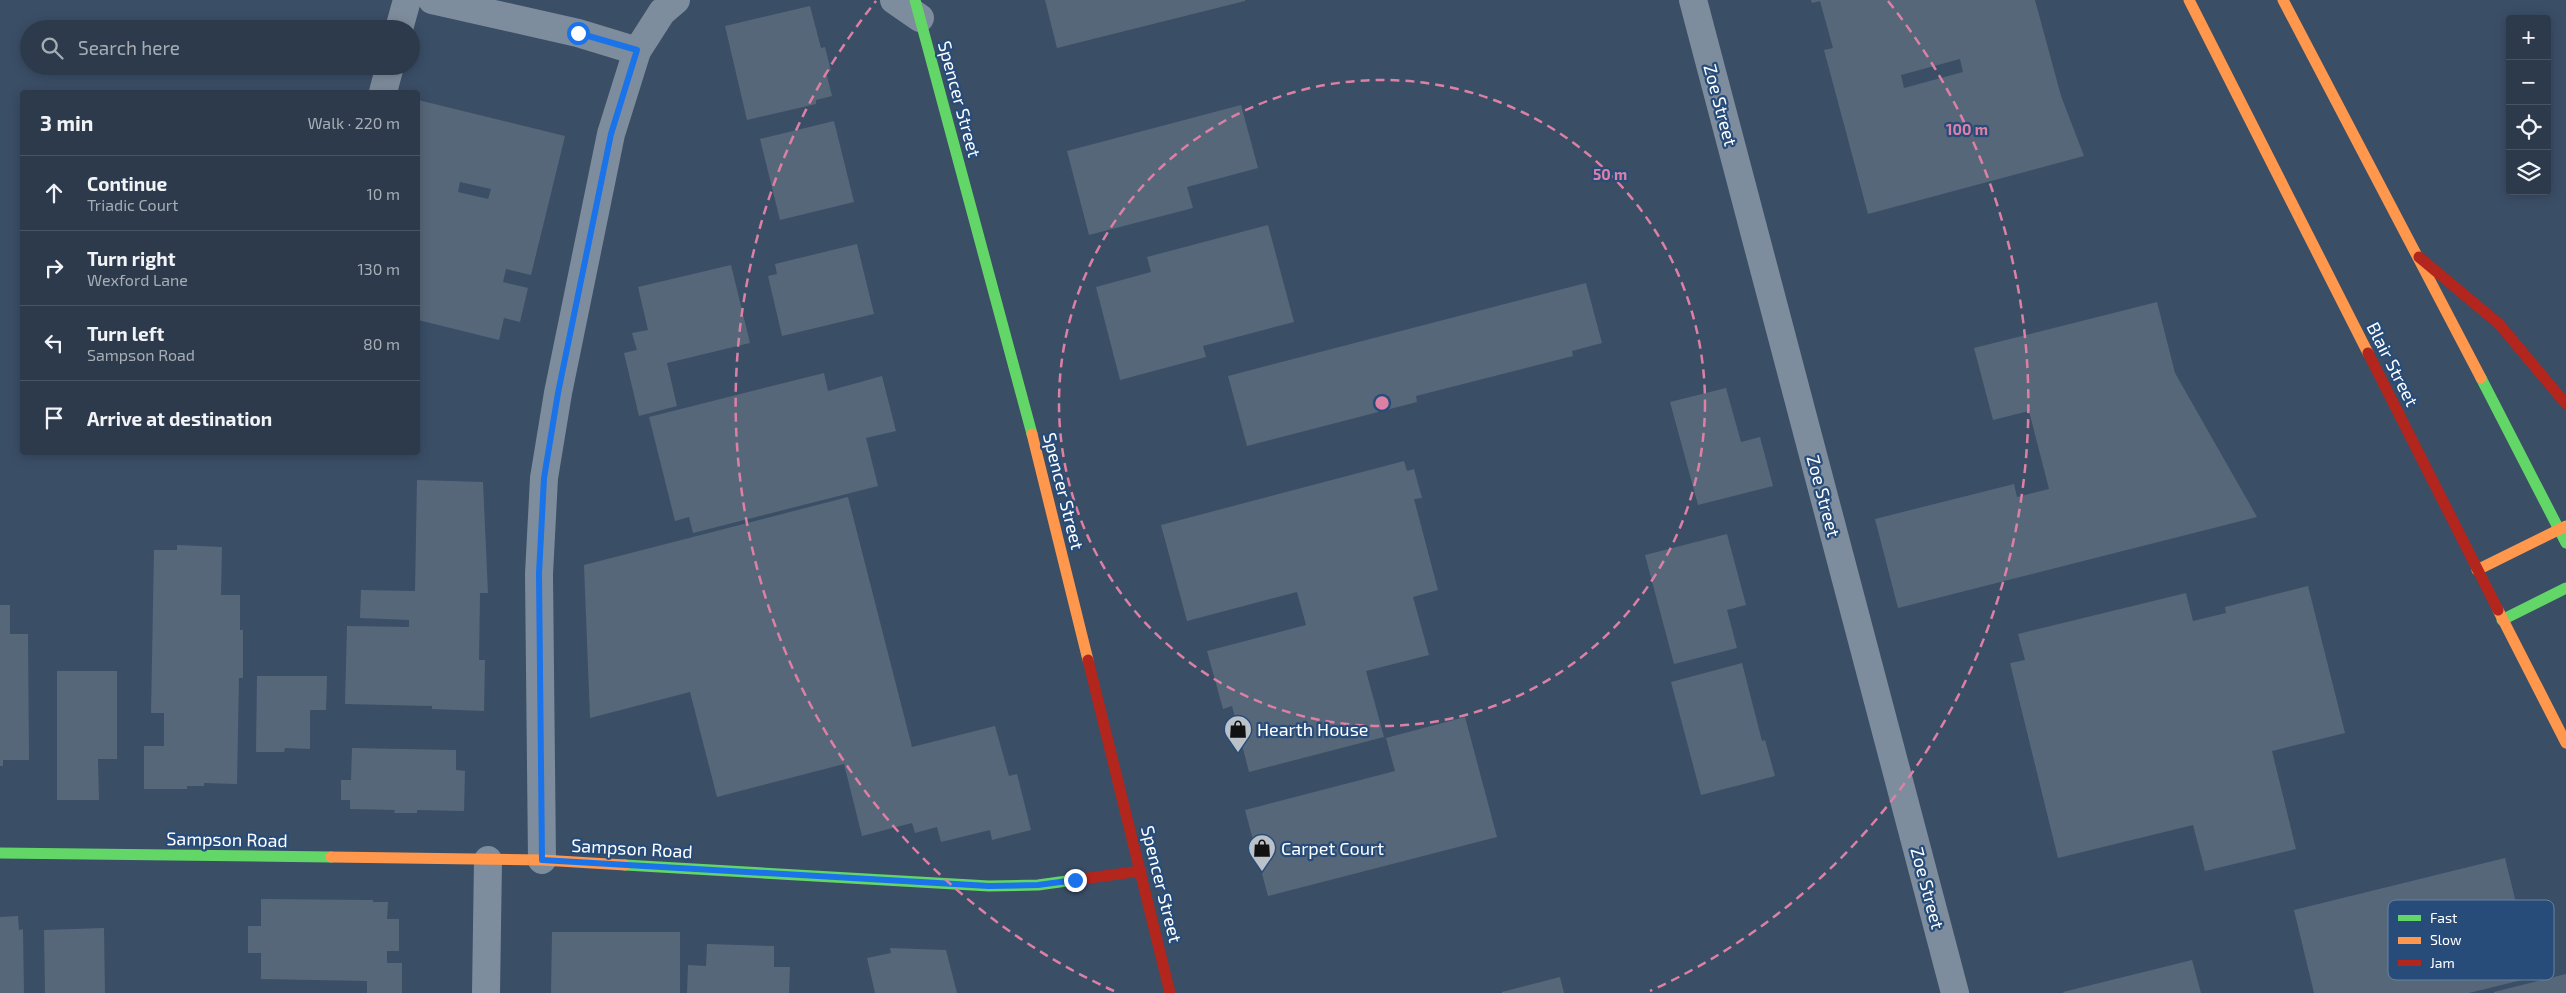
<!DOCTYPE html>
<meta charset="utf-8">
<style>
body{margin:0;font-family:"Exo 2",sans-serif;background:#384556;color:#f1f3f6}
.controls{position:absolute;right:15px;top:15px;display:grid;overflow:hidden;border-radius:5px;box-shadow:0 2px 12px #0003}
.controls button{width:45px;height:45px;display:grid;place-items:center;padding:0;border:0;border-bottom:1px solid #485464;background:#2c3a4c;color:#f1f3f6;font:25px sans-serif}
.stop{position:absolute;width:15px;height:15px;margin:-11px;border:4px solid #1a73e8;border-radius:50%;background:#fff}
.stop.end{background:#1a73e8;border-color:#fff;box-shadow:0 1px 5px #0008}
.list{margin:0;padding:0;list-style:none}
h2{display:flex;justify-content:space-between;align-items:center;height:65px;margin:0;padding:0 20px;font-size:21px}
h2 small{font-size:16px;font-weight:400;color:#a6adb5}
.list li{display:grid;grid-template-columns:32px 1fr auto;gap:15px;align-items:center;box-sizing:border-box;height:75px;padding:0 20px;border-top:1px solid #485464}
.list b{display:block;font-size:19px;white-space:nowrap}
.list p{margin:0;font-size:16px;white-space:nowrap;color:#a6adb5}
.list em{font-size:16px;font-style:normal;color:#a6adb5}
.icon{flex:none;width:28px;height:28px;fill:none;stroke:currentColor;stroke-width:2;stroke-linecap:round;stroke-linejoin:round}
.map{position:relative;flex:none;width:2566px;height:993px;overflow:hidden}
.search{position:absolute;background:#2c3a4c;box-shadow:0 2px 12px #0003;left:20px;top:20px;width:400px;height:55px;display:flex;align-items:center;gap:12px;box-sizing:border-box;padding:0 18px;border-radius:28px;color:#a6adb5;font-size:19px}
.panel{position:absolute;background:#2c3a4c;box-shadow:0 2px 12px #0003;left:20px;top:90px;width:400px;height:365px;border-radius:5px}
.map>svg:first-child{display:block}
</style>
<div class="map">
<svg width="2566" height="993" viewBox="0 0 2566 993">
<rect width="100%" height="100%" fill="#3a4e66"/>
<g fill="#57677a" fill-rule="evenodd">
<path d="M1045 0H1245V1L1057 48Z"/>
<path d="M1811 0H2035L2061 96 2084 156 1868 214 1824 50 1833 48 1820 1 1812 3ZM1960 59 1963 72 1904 88 1901 75Z"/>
<path d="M810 6 821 48 825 47 831 71 826 72 832 96 816 100V104L747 120 725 26Z"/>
<path d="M418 100 565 136 531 275 506 269 503 282 528 288 520 322 504 318 499 340 418 320ZM460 182 491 189 488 199 458 192Z"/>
<path d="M1241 105 1258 168 1187 187 1193 208 1089 235 1067 151Z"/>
<path d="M834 121 854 202 780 220 760 139Z"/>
<path d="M1268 225 1294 322 1203 346 1206 357 1120 380 1096 287 1151 272 1147 257Z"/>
<path d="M857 244 874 314 782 336 768 276 777 274 775 264Z"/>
<path d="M731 265 750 343 667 363 677 406 639 416 624 353 637 350 632 333 648 330 638 287Z"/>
<path d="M1586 283 1602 343 1572 351 1573 356 1416 396 1417 402 1247 446 1228 376Z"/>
<path d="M2157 302 2175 373 2257 517 1898 608 1875 519 2014 484 2017 497 2049 489 2029 411 1993 420 1974 348Z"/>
<path d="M824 373 828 391 882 376 896 431 866 438 878 486 693 533 689 517 675 521 649 417Z"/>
<path d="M1726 388 1741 442 1760 437 1773 486 1698 505 1670 402Z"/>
<path d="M1404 461 1407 471 1414 469 1422 498 1414 499 1438 590 1413 597 1429 655 1366 671 1384 737 1249 772 1232 706 1223 709 1207 651 1306 625 1297 592 1187 621 1161 525Z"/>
<path d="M417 480 483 482 488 593H480L479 660H485L484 711 432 709V706L345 704 347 626 409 627V620L360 618 361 590 415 591Z"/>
<path d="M848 497 912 747 995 726 1009 776 1017 774 1031 830 992 840 990 830 941 842 937 827 915 833 912 823 862 836 844 764 717 797 690 692 590 718 584 565Z"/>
<path d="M1727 534 1746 605 1727 610 1737 648 1674 664 1645 555Z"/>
<path d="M177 545 222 547 221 595H240V630H243V678H239L237 784 204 783V786H187V789H144V746H164V713H151L154 550H177Z"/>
<path d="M2308 586 2345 733 2272 751 2296 849 2205 871 2193 825 2058 858 2010 663 2025 660 2018 634 2186 593 2193 621 2226 613 2225 607Z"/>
<path d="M0 605H10V634H28L29 760H3V766H0Z"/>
<path d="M1742 663 1762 741 1765 740 1775 776 1701 795 1671 682Z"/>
<path d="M57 671H117V759H98L99 800H57Z"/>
<path d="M257 676H327L326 710H310V749L285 748 284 752H256Z"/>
<path d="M1465 717 1497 837 1268 896 1245 810 1395 771 1386 738Z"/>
<path d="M352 748 456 750V770L465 771 464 811 417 810V813H394L395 810 350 809V800H341V780H351Z"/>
<path d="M2505 858 2534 977 2469 993H2314L2294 910Z"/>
<path d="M261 899 373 900V902H388L387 919H399V951H387V963H402V993H367V981L261 979V953H248V926H261Z"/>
<path d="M18 916 19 930 23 929 24 993H0V917Z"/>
<path d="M104 928 105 993H45L44 930Z"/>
<path d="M552 932H680V993H551Z"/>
<path d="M707 944 774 946V967H790L789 993H687L688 965 706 966Z"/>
<path d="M890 948 946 950 957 993H875L867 958 891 953Z"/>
<path d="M2192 960 2201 993H2064L2063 992Z"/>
<path d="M2566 974V993H2494V992Z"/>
<path d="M1560 977 1564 993H1502V992Z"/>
</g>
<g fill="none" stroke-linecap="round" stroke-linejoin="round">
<g stroke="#7e8d9d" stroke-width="28">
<path d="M432 0 578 33 637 51"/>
<path d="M894 0 920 18"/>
<path d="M1693 0 1955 993"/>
<path d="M399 29 407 0"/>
<path d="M383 92 390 66"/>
<path d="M542 860 539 574 544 478 558 393 611 134 637 51 662 12 676 0"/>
<path d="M486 993 488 860"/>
</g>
<g stroke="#63d668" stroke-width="11">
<path d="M915 0 1032 434"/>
<path d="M2481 378 2566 543"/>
<path d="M2502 620 2566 588"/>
<path d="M0 853 331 857"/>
<path d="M625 865 989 886 1038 885 1074 880"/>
</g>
<g stroke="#ff974d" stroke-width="11">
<path d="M2189 0 2368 353"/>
<path d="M2283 0 2481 378"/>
<path d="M1032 434 1088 660"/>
<path d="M2477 570 2566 526"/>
<path d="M2498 610 2566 743"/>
<path d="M331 857 542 860 625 865"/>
</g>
<g stroke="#b3261e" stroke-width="11">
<path d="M2419 257 2499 324 2566 404"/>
<path d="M2368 353 2498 610"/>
<path d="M1088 660 1170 993"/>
<path d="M1074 880 1141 871"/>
</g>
</g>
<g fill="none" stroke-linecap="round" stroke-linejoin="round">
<path stroke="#1a73e8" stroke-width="6" d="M578 33 637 50 611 134 558 393 544 478 539 574 542 860 989 886 1038 885 1075 880"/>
</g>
<g fill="none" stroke="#dd80a5" stroke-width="2.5" stroke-dasharray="9 6">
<circle cx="1382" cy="403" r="323"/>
<path d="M1114 991A646 646 0 0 1 876 1M1888 1A646 646 0 0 1 1650 991"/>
</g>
<defs>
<g id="shop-pin" transform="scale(1.4375)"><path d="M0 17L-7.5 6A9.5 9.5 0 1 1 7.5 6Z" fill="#bac1c9" stroke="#274c79"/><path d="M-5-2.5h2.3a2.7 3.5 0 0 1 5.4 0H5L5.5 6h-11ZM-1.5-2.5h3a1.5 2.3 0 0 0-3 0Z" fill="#111"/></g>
</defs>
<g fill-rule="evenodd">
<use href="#shop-pin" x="1238" y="729"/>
<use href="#shop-pin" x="1262" y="848"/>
</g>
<g text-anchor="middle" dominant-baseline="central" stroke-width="4.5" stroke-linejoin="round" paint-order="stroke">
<g font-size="18" fill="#fff" stroke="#274c79">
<text transform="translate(960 99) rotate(75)">Spencer Street</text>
<text transform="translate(1721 105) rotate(75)">Zoe Street</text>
<text transform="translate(2393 364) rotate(63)">Blair Street</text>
<text transform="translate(1064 491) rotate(76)">Spencer Street</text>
<text transform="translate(1824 496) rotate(75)">Zoe Street</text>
<text transform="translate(227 839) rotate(1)">Sampson Road</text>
<text transform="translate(632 848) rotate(3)">Sampson Road</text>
<text transform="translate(1162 884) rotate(76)">Spencer Street</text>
<text transform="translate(1928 888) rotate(75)">Zoe Street</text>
</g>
<g font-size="18" fill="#fff" stroke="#274c79" text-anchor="start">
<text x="1257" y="729">Hearth House</text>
<text x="1281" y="848">Carpet Court</text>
</g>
</g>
<rect x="2388" y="900" width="166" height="80" rx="8" fill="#274c79" stroke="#6882a1" stroke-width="1"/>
<rect x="2398" y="915" width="23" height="6" fill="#63d668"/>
<rect x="2398" y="937" width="23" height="7" fill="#ff974d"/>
<rect x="2398" y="960" width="23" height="6" fill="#b3261e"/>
<g font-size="14" fill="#fff">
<text x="2430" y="923">Fast</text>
<text x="2430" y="945">Slow</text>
<text x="2430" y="968">Jam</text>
</g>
<circle cx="1382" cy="403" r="8" fill="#dd80a5" stroke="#274c79" stroke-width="2.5"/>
<g font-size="15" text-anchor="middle" font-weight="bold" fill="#dd80a5" stroke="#274c79" stroke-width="4.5" stroke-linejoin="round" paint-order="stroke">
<text x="1967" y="135">100 m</text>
<text x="1610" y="180">50 m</text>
</g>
</svg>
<div class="controls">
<button>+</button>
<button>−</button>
<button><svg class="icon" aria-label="locate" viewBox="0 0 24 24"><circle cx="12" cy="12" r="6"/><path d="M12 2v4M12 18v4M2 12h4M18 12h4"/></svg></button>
<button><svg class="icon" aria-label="layers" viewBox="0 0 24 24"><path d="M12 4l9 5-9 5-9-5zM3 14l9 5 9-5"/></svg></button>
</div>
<div class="stop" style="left:578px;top:33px"></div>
<div class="stop end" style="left:1075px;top:880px"></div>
<div class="search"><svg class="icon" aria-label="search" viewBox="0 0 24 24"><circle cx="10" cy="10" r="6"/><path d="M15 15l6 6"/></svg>Search here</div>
<section class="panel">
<h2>3 min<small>Walk · 220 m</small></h2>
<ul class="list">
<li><svg class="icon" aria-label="ahead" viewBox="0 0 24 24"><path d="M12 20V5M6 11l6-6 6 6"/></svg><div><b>Continue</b><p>Triadic Court</p></div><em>10 m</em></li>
<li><svg class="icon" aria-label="right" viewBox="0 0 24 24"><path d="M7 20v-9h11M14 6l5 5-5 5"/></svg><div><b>Turn right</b><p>Wexford Lane</p></div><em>130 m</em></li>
<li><svg class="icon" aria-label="left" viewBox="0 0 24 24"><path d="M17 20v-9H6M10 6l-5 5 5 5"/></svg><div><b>Turn left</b><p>Sampson Road</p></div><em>80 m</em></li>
<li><svg class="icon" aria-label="arrive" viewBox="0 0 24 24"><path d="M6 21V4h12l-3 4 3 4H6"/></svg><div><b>Arrive at destination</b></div></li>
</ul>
</section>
</div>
